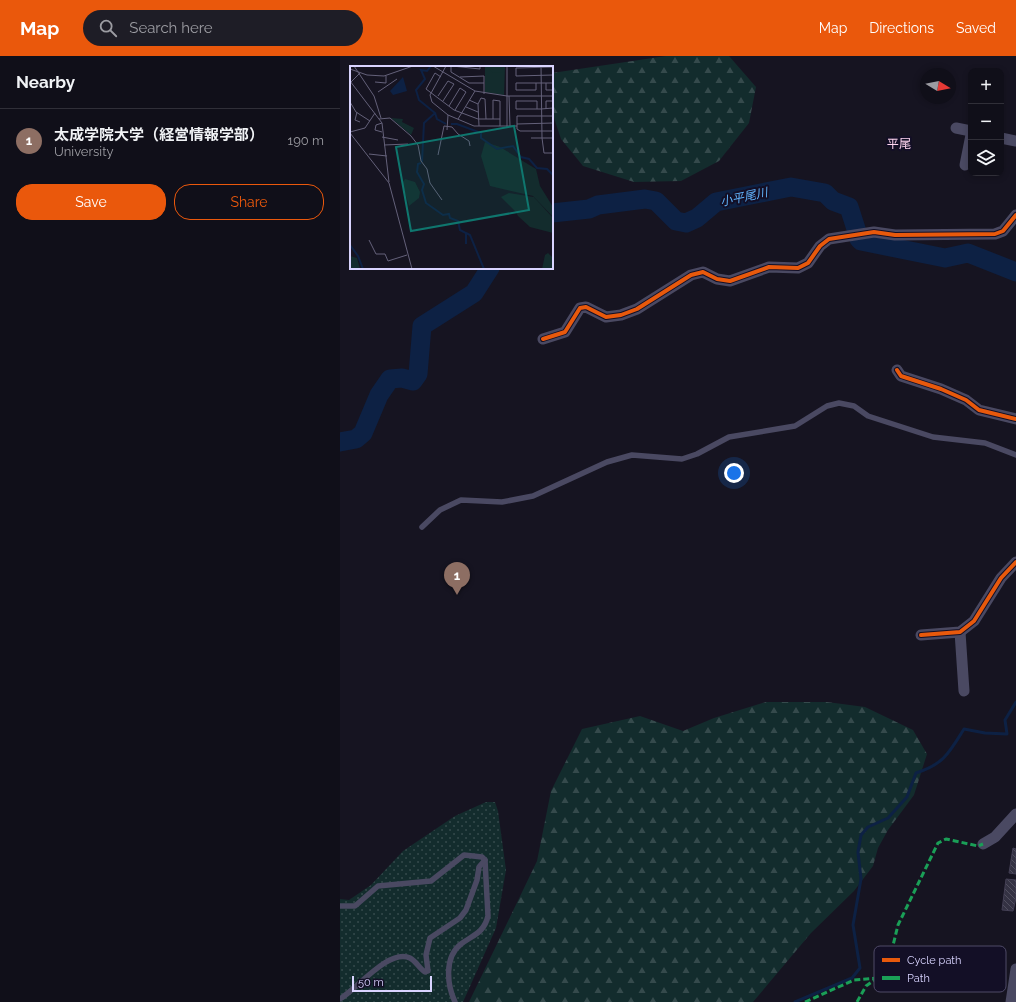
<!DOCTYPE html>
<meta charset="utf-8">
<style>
body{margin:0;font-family:Raleway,"Noto Sans JP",sans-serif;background:#1e1d26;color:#f1f3f6}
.controls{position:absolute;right:12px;top:12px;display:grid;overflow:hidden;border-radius:8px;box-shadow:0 2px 6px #0003}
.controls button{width:36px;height:36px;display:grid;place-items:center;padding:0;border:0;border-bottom:1px solid #302f38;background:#100f19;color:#f1f3f6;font:20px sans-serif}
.compass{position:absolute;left:580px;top:12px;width:36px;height:36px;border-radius:50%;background:#100f19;box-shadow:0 2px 6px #0003;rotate:100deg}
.scale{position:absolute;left:12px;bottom:10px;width:80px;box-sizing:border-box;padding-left:4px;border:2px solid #d9d4ff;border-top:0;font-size:11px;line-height:14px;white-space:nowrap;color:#d9d4ff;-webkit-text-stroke:3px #130f26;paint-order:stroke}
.you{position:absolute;left:394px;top:417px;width:14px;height:14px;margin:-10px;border:3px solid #fff;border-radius:50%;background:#1a73e8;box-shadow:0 0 0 6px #1a73e833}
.badge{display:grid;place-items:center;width:26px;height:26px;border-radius:50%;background:#ea580c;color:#fff;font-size:13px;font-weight:700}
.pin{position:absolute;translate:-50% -33px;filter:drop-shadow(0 1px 2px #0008)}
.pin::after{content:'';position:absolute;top:21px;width:14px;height:12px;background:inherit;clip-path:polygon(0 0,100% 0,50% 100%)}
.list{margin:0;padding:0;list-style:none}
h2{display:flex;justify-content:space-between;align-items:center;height:52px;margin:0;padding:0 16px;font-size:17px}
h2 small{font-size:13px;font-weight:400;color:#9c9ca2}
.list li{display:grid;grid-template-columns:26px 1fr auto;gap:12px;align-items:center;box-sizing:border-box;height:64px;padding:0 16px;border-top:1px solid #302f38}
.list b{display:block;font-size:15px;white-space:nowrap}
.list p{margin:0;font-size:13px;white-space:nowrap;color:#9c9ca2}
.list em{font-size:13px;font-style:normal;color:#9c9ca2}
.actions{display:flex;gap:8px;padding:12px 16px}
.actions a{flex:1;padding:9px 0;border:1px solid #ea580c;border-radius:16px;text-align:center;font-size:14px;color:#ea580c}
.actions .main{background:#ea580c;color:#fff}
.icon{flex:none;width:22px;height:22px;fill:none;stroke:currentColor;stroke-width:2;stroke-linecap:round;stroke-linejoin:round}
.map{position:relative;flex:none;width:676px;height:946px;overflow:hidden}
header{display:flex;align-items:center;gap:24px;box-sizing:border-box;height:56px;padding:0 20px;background:#ea580c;color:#fff}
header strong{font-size:19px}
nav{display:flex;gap:22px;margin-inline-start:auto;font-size:14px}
.search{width:280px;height:36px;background:#1e1d26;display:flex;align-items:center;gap:10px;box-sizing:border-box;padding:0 14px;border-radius:22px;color:#9c9ca2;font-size:15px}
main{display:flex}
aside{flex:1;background:#100f19}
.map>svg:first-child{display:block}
</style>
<header>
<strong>Map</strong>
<div class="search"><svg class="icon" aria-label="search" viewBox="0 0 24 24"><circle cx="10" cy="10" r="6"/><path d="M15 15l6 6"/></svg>Search here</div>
<nav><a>Map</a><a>Directions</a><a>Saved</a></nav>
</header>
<main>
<aside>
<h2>Nearby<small></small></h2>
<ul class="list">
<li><span class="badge" style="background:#8d6e63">1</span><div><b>太成学院大学（経営情報学部）</b><p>University</p></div><em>190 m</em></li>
</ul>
<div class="actions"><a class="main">Save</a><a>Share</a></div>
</aside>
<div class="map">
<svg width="676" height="946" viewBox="0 0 676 946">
<defs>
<pattern id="grass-dots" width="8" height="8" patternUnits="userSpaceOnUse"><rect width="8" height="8" fill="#132c2d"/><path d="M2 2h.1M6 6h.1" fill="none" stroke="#354a4c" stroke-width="1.8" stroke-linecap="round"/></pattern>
<pattern id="forest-firs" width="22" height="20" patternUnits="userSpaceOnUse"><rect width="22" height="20" fill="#132c2d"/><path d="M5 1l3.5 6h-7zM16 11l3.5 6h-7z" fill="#354a4c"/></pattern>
<pattern id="building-back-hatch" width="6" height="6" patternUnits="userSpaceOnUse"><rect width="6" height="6" fill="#343243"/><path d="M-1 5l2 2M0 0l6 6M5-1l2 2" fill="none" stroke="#514f5f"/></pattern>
</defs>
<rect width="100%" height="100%" fill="#161421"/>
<path fill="url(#grass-dots)" d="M146 746H155L158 755 166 814 156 872 123 946H0V843L9 844 31 829 63 795 115 760Z"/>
<g fill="url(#forest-firs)">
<path d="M326 0H389L416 31 409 67 379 105 341 125 294 126 243 110 221 83 212 56V17Z"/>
<path d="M426 646H487L525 651 573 674 587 698 574 739 548 774 538 792 533 810 514 835 471 877 413 946H129L197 805 211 735 242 673 300 660 343 675 374 662Z"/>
</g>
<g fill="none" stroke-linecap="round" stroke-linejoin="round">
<path stroke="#0d2144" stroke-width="3" d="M455 946 512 922 520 912 513 869 521 823 518 796 521 779 528 771 548 762 567 741 576 717C604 708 609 697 624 673L645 677 667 678 665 664 676 646"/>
<g stroke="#0d2144" stroke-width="19">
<path d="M212 157 249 153 258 149 305 143 316 145 336 165 346 167 357 162 376 146 451 131 485 137 493 145 509 151 517 176"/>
<path d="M519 183 521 185 605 202 628 197 676 216"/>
<path d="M0 386 16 383 23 377 39 339 50 323 62 322 73 325 78 318 82 270 134 237 150 212"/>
</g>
</g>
<g fill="url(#building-back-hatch)" stroke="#433f54">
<path d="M673 792 676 793V818L669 817Z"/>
<path d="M666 823 676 824V842L673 855 662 854Z"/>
</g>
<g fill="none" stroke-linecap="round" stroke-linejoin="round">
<g stroke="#4a4962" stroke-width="5.5">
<path d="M82 471 100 454 121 444 162 446 193 440 267 406 292 399 342 403 357 398 389 381 455 370 487 350 499 347 514 350 528 360 593 381 645 387 676 399"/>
<path d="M0 850H15L38 830 91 825 124 799 142 801 145 804 148 860C144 877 133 879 121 888 104 901 107 929 115 946"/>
<path d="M0 943C17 933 49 892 70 902 76 905 79 912 85 916L88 915 86 899 90 882 120 862 126 854 137 824 139 811 145 804"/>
</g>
<g stroke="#4a4962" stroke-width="11">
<path d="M616 72 631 75"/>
<path d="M661 82 676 85"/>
<path d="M625 109 631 79"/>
<path d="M203 283 225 276 240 252 246 251 266 261 281 259 297 253 351 219 363 216 377 223 390 225 429 211 458 212 468 207 480 190 489 183 534 176 555 179 655 178 663 175 676 159"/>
<path d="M557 314 561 320 601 333 626 344 639 354 676 363"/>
<path d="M620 576 624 635"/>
<path d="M581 579 620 576 634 565 661 522 676 506"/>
<path d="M643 788 655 781 676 758"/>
<path d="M671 946 676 913"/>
</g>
<g stroke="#1a9f57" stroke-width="3" stroke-dasharray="6 3" stroke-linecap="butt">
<path d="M465 946 514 924 537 922 547 914 558 869 598 787 606 783 638 790 643 788"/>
<path d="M517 946 526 930 537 922"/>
</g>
<g stroke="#130f26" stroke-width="6">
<g id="cycleway">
<path d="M203 283 225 276 240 252 246 251 266 261 281 259 297 253 351 219 363 216 377 223 390 225 429 211 458 212 468 207 480 190 489 183 534 176 555 179 655 178 663 175 676 159"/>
<path d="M557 314 561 320 601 333 626 344 639 354 676 363"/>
<path d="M581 579 620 576 634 565 661 522 676 506"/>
</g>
</g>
<use href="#cycleway" stroke="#e8590c" stroke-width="4"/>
</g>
<g text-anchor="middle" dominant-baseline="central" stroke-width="4" stroke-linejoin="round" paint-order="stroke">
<g font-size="12" fill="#ffd6f0" stroke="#130f26">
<text x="559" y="88">平尾</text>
</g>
<g font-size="12" font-style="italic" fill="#62b6ff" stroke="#130f26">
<text transform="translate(404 141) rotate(-12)">小平尾川</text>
</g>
</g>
<g transform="translate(10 10)">
<rect width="203" height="203" fill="#161421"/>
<path d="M135 0H155L154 29 135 26ZM41 52 53 53 52 56 64 62 61 69ZM159 127 184 131 203 152V167L180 161 168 150 166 146 151 131ZM198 187 203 192V203H192L195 189Z" fill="#132c2d"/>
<path d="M135 76 150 81 186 103 190 120 203 141V151L183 130 140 120 131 90ZM55 113 65 116 70 126 69 132 59 140 52 117ZM0 190 7 192 10 203H0Z" fill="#132c2d"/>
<path d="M136 0H153V7L142 6Z" fill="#132c2d"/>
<path d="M53 11 57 25 43 29 40 25Z" fill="#0d2144"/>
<path fill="none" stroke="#0d2144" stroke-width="2" d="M85 47 87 53 96 58M101 58H107L131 67V72L147 83 163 80 171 91 179 93 187 102 197 103 203 109M72 96 74 57 85 47 69 34 66 24 75 13 71 4 77 5 81 0M71 97 68 98 67 106 74 118 72 124 76 137 93 149 99 148 100 152 108 155 110 164 116 167V178M116 167 120 169 134 203M0 179 8 190 13 203"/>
<path fill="none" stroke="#64617a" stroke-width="1" d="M4 0 24 30 31 52M83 0 125 25 157 30V61M96 0 80 29 82 36 98 49 124 60H167M101 0V6L119 17H134M102 0 130 3V0M157 0V30H203M191 0 192 72H203M203 1 166 2V10L203 9M0 3 17 9 34 10 63 0M91 11 85 7 76 23 104 44 128 53H150M110 11 134 10V28M0 15 32 57 39 116M1 16 10 7M25 16 36 17V10M186 17V24H166V17H203M196 17V24H203M28 26 47 13M88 30 98 15 104 18 93 35M159 30 160 60M119 34 128 38 129 60M0 36 6 46 20 55M128 38 131 32 135 33 136 53M99 40 110 22 116 26 105 44M116 41 128 46M187 43V35H166V43H191L203 42M196 43V35H203M7 46 5 54 10 56M203 50H167V63L170 65H203M29 53 40 52 61 70 68 79 71 95 77 103 80 117 92 134M108 53 125 25M143 53V34L150 35V60M32 57 26 59 25 64 32 66M167 58 203 57M97 64 98 49M0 66 15 62 25 47M0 67 39 117 62 203M32 71 48 74M181 72H192L194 87H203M34 79 58 78M19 88 37 90M88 89 94 60 102 61 108 68 119 75 120 80M19 174 26 188H35L38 195 57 189"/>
<path fill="#0f766e" fill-opacity="0.15" stroke="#0f766e" stroke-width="2" d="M164 60 179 144 61 165 46 81Z"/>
<rect width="203" height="203" fill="none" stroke="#d9d4ff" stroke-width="2"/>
</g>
<rect x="534" y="890" width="132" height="46" rx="6" fill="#130f26" stroke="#4e4a67" stroke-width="1"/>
<rect x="542" y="902" width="18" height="4" fill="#e8590c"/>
<rect x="542" y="920" width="18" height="4" fill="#1a9f57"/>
<g font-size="11" fill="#d9d4ff">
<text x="567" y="908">Cycle path</text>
<text x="567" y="926">Path</text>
</g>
</svg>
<div class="controls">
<button>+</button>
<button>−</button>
<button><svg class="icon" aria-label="layers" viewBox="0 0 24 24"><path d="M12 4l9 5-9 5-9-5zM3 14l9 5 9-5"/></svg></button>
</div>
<svg class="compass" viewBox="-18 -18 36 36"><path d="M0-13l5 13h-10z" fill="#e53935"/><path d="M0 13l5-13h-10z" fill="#9c9ca2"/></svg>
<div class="scale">50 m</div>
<div class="you"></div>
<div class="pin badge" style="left:117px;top:539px;background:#8d6e63">1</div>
</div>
</main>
